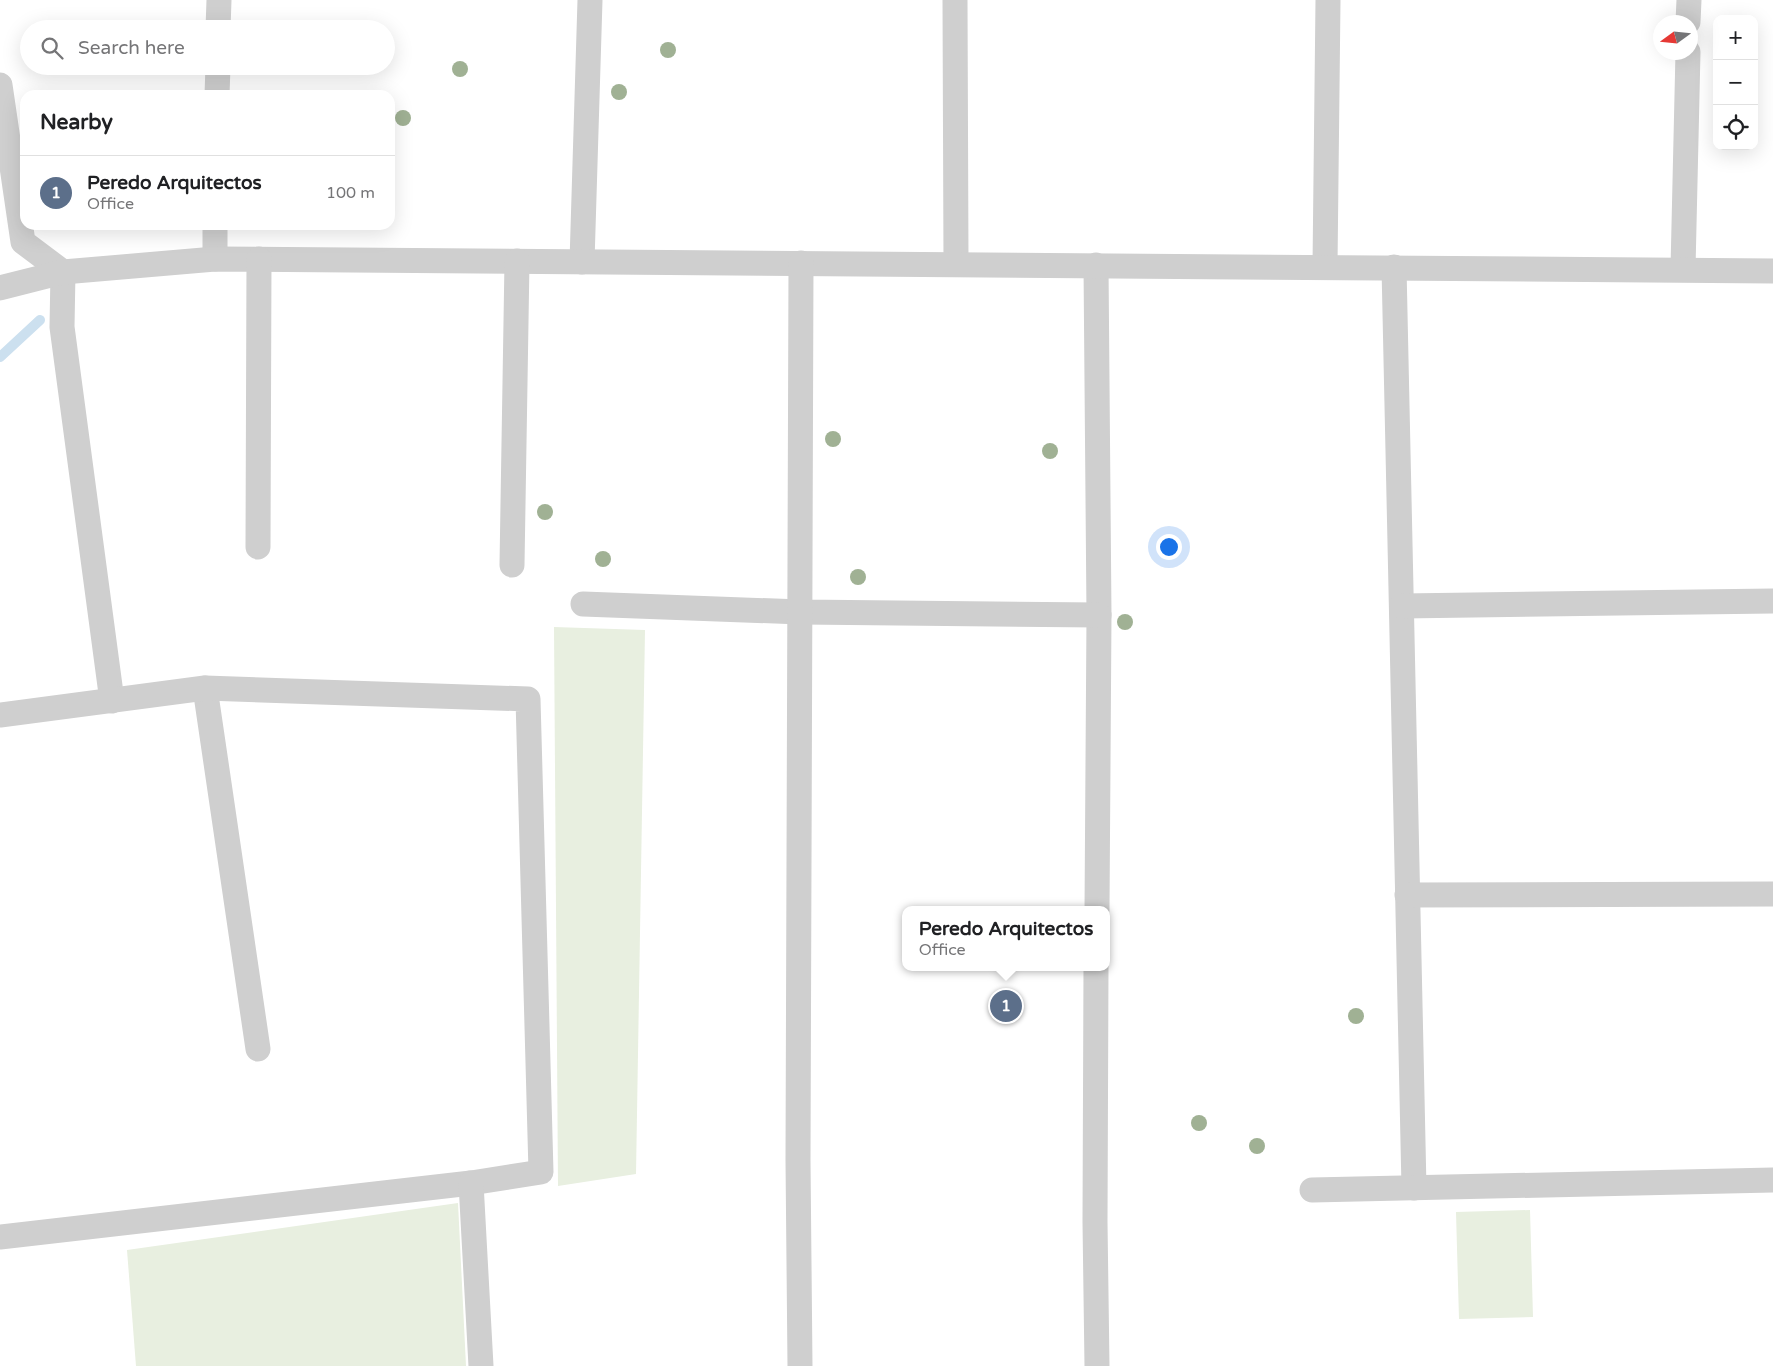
<!DOCTYPE html>
<meta charset="utf-8">
<style>
body{margin:0;font-family:"Varela Round",sans-serif;background:#f2f2f2;color:#202124}
.controls{position:absolute;right:15px;top:15px;display:grid;overflow:hidden;border-radius:10px;box-shadow:0 5px 20px #0002}
.controls button{width:45px;height:45px;display:grid;place-items:center;padding:0;border:0;border-bottom:1px solid #e0e0e0;background:#fff;color:#202124;font:25px sans-serif}
.compass{position:absolute;left:1653px;top:15px;width:45px;height:45px;border-radius:50%;background:#fff;box-shadow:0 5px 20px #0002;rotate:255deg}
.you{position:absolute;left:1168px;top:546px;width:18px;height:18px;margin:-12px;border:4px solid #fff;border-radius:50%;background:#1a73e8;box-shadow:0 0 0 8px #1a73e833}
.badge{display:grid;place-items:center;width:32px;height:32px;border-radius:50%;background:#ef2e35;color:#fff;font-size:16px;font-weight:700}
.pin{position:absolute;translate:-50% -50%;border:2px solid #fff;box-shadow:0 1px 5px #0006}
.popup{position:absolute;left:902px;top:906px;width:208px;height:65px;box-sizing:border-box;display:grid;place-content:center;border-radius:10px;background:#fff;filter:drop-shadow(0 1px 4px #0005);font-size:16px;white-space:nowrap;color:#757577}
.popup b{font-size:19px;color:#202124}
.popup::after{content:'';position:absolute;left:50%;top:100%;margin-left:-10px;border:10px solid transparent;border-top-color:#fff}
.list{margin:0;padding:0;list-style:none}
h2{display:flex;justify-content:space-between;align-items:center;height:65px;margin:0;padding:0 20px;font-size:21px}
h2 small{font-size:16px;font-weight:400;color:#757577}
.list li{display:grid;grid-template-columns:32px 1fr auto;gap:15px;align-items:center;box-sizing:border-box;height:75px;padding:0 20px;border-top:1px solid #e0e0e0}
.list b{display:block;font-size:19px;white-space:nowrap}
.list p{margin:0;font-size:16px;white-space:nowrap;color:#757577}
.list em{font-size:16px;font-style:normal;color:#757577}
.icon{flex:none;width:28px;height:28px;fill:none;stroke:currentColor;stroke-width:2;stroke-linecap:round;stroke-linejoin:round}
.map{position:relative;flex:none;width:1773px;height:1366px;overflow:hidden}
.search{position:absolute;background:#fff;box-shadow:0 5px 20px #0002;left:20px;top:20px;width:375px;height:55px;display:flex;align-items:center;gap:12px;box-sizing:border-box;padding:0 18px;border-radius:28px;color:#757577;font-size:19px}
.panel{position:absolute;background:#fff;box-shadow:0 5px 20px #0002;left:20px;top:90px;width:375px;height:140px;border-radius:15px}
.map>svg:first-child{display:block}
</style>
<div class="map">
<svg width="1773" height="1366" viewBox="0 0 1773 1366">
<rect width="100%" height="100%" fill="#fff"/>
<g fill="#e8efe0">
<path d="M554 627 645 630 636 1174 558 1186Z"/>
<path d="M458 1203 466 1366H136L127 1250Z"/>
<path d="M1530 1210 1533 1317 1459 1319 1456 1212Z"/>
</g>
<g fill="none" stroke-linecap="round" stroke-linejoin="round">
<path stroke="#cce0ef" stroke-width="10" d="M0 357 40 320"/>
<g stroke="#cfcfcf" stroke-width="25">
<path d="M955 0 956 264"/>
<path d="M1688 22 1689 0"/>
<path d="M218 29 219 0"/>
<path d="M0 85 23 242 63 272"/>
<path d="M217 95 218 66"/>
<path d="M215 259V225"/>
<path d="M582 262 590 0"/>
<path d="M1096 265 1099 615 1097 910"/>
<path d="M1325 266 1328 0"/>
<path d="M1394 267 1414 1188"/>
<path d="M1683 269 1688 52"/>
<path d="M63 272 62 327 112 701"/>
<path d="M0 288 63 272 215 259 1773 271"/>
<path d="M258 547 259 259"/>
<path d="M512 565 517 261"/>
<path d="M583 604 801 612 1099 615"/>
<path d="M1402 606 1773 601"/>
<path d="M205 688 258 1049"/>
<path d="M0 715 205 688 528 699 541 1172 471 1183 0 1237"/>
<path d="M1407 895 1773 894"/>
<path d="M1096 967 1095 1222 1097 1366"/>
<path d="M471 1183 481 1366"/>
<path d="M1312 1190 1773 1180"/>
<path d="M800 1366 798 1160 801 263"/>
</g>
</g>
<g fill="#a0b194">
<circle cx="668" cy="50" r="8"/>
<circle cx="460" cy="69" r="8"/>
<circle cx="619" cy="92" r="8"/>
<circle cx="403" cy="118" r="8"/>
<circle cx="833" cy="439" r="8"/>
<circle cx="1050" cy="451" r="8"/>
<circle cx="545" cy="512" r="8"/>
<circle cx="603" cy="559" r="8"/>
<circle cx="858" cy="577" r="8"/>
<circle cx="1125" cy="622" r="8"/>
<circle cx="1356" cy="1016" r="8"/>
<circle cx="1199" cy="1123" r="8"/>
<circle cx="1257" cy="1146" r="8"/>
</g>
</svg>
<div class="controls">
<button>+</button>
<button>−</button>
<button><svg class="icon" aria-label="locate" viewBox="0 0 24 24"><circle cx="12" cy="12" r="6"/><path d="M12 2v4M12 18v4M2 12h4M18 12h4"/></svg></button>
</div>
<svg class="compass" viewBox="-18 -18 36 36"><path d="M0-13l5 13h-10z" fill="#e53935"/><path d="M0 13l5-13h-10z" fill="#757577"/></svg>
<div class="you"></div>
<div class="pin badge" style="left:1006px;top:1006px;background:#5c6f8a">1</div>
<div class="popup"><b>Peredo Arquitectos</b>Office</div>
<div class="search"><svg class="icon" aria-label="search" viewBox="0 0 24 24"><circle cx="10" cy="10" r="6"/><path d="M15 15l6 6"/></svg>Search here</div>
<section class="panel">
<h2>Nearby<small></small></h2>
<ul class="list">
<li><span class="badge" style="background:#5c6f8a">1</span><div><b>Peredo Arquitectos</b><p>Office</p></div><em>100 m</em></li>
</ul>
</section>
</div>
